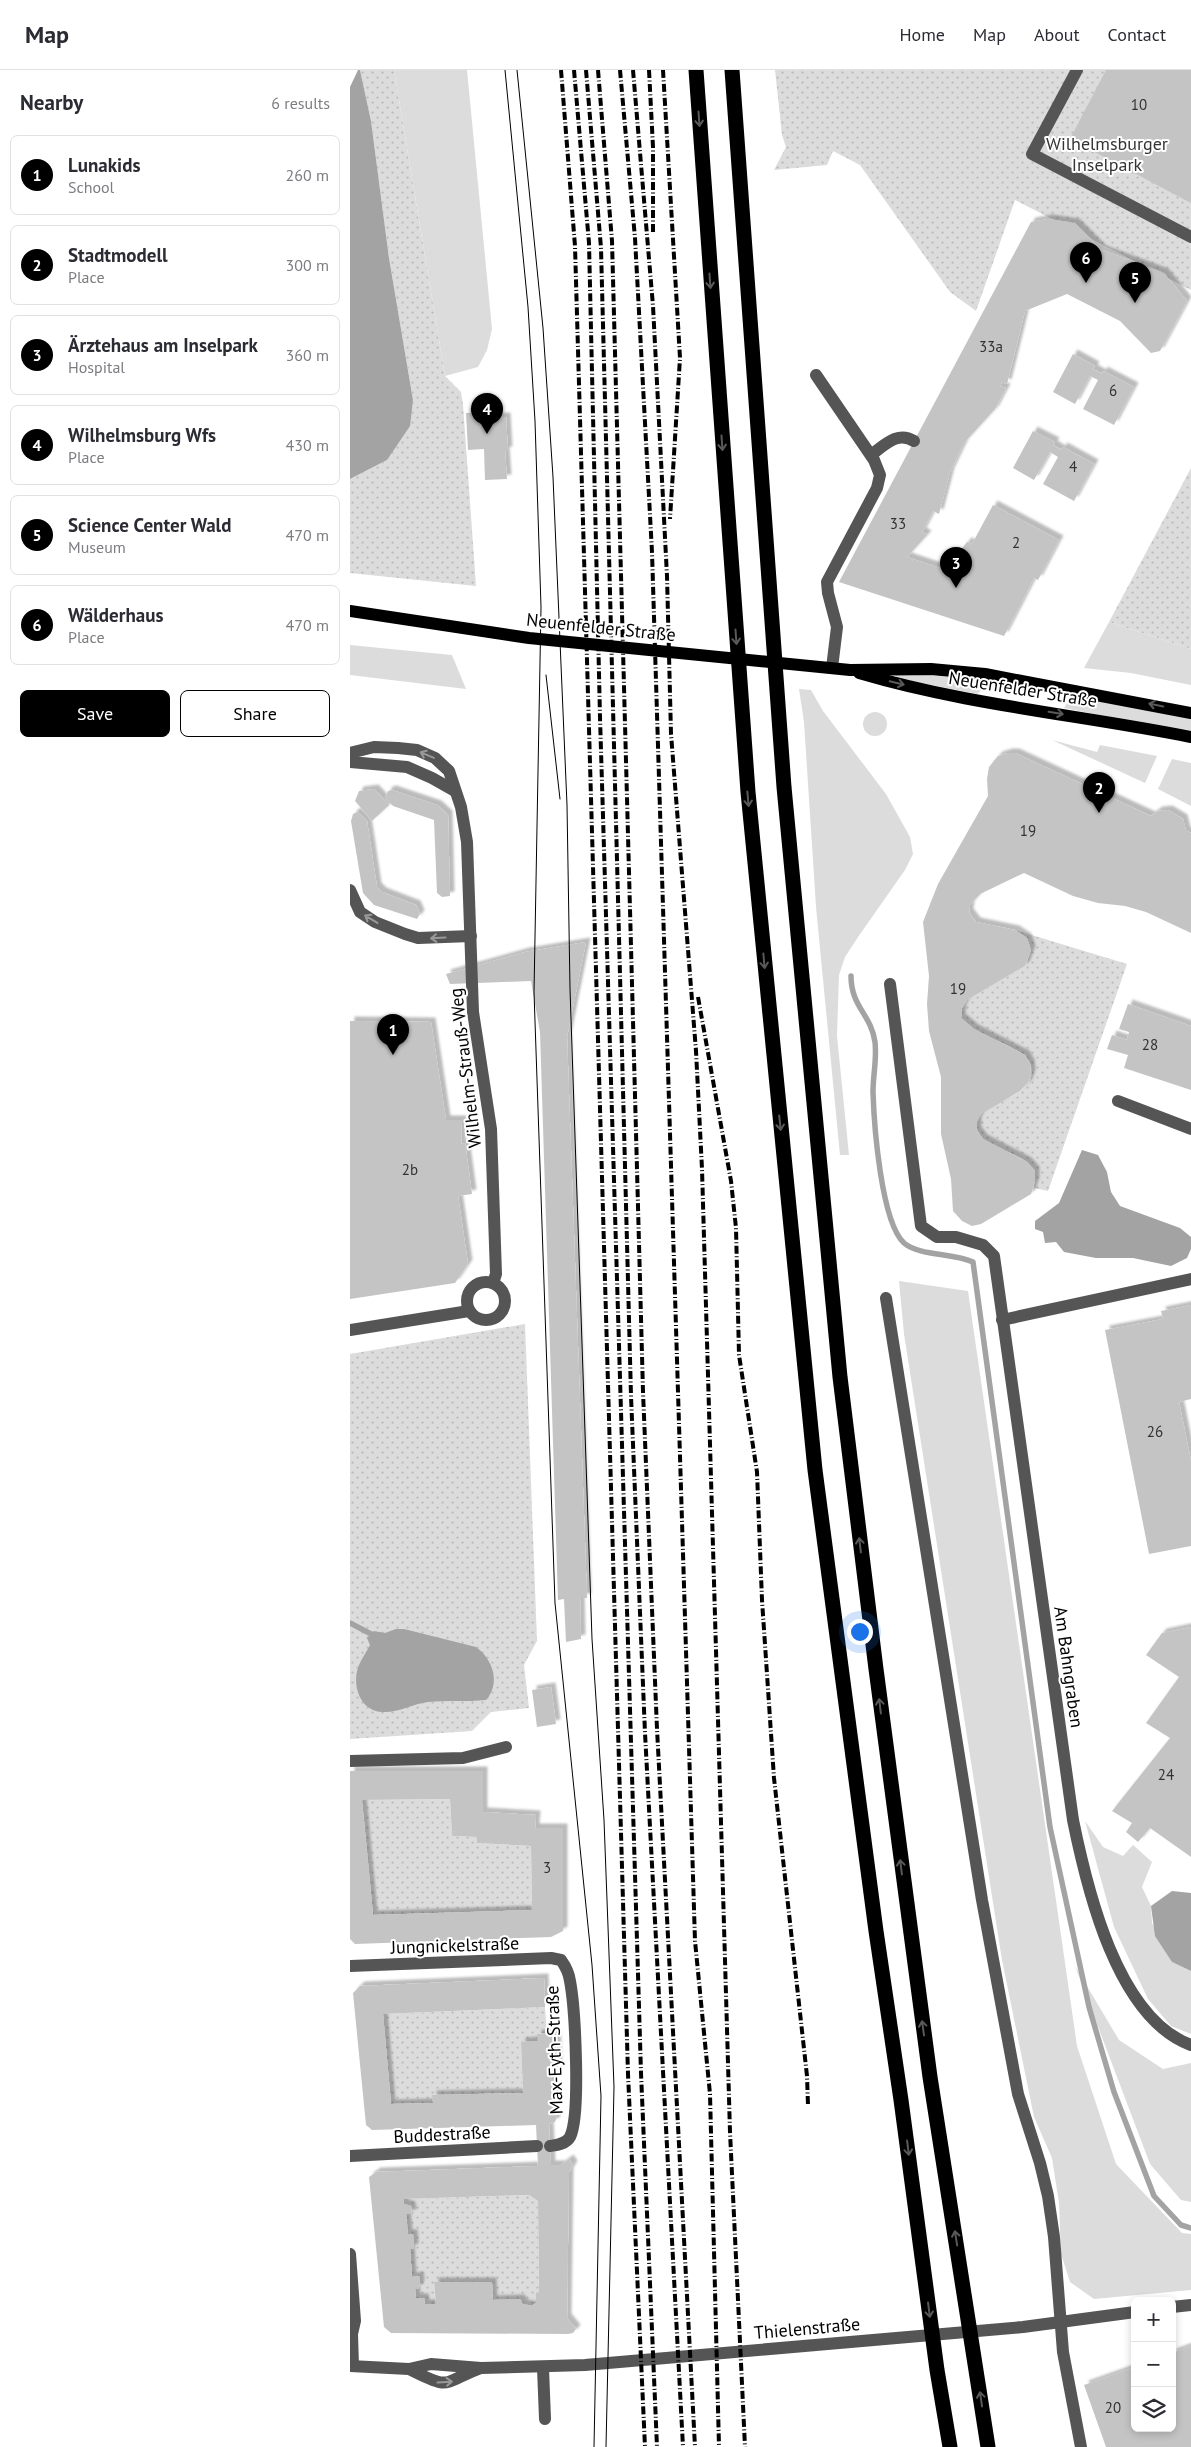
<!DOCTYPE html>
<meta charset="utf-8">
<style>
body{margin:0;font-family:"PT Sans",sans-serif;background:#f7f7f7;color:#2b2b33}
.controls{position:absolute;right:15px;bottom:15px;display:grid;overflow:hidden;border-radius:8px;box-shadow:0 2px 8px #0003}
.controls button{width:45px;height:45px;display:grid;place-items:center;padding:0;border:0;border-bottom:1px solid #e1e1e2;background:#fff;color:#2b2b33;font:25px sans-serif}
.you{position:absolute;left:509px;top:1561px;width:18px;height:18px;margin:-12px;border:4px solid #fff;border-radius:50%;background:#1a73e8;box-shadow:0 0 0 8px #1a73e833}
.badge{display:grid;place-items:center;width:32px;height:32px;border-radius:50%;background:#000;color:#fff;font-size:16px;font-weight:700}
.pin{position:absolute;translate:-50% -41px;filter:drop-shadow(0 1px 2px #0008)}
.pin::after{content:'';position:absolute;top:26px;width:18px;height:15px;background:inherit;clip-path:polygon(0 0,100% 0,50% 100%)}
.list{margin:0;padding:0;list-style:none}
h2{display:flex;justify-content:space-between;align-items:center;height:65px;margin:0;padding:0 20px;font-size:21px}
h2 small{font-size:16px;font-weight:400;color:#7c7c81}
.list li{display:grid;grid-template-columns:32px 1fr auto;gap:15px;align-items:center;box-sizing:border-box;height:80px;margin:0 10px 10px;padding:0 10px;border:1px solid #e1e1e2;border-radius:8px}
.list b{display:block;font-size:19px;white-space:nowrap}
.list p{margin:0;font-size:16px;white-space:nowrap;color:#7c7c81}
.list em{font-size:16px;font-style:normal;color:#7c7c81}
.actions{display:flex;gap:10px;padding:15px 20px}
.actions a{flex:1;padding:11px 0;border:1px solid #000;border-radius:8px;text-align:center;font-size:18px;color:#000}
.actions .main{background:#000;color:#fff}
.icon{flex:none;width:28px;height:28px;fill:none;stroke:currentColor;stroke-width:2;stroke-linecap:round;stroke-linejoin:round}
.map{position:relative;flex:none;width:841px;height:2377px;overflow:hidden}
header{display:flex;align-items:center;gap:30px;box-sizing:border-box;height:70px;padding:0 25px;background:#fff;border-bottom:1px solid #e1e1e2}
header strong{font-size:24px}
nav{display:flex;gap:28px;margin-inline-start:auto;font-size:18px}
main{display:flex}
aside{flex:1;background:#fff}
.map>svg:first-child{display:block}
</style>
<header>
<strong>Map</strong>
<nav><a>Home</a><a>Map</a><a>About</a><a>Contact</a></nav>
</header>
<main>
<aside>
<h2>Nearby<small>6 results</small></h2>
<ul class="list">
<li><span class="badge">1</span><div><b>Lunakids</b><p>School</p></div><em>260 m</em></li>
<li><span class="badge">2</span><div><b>Stadtmodell</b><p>Place</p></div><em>300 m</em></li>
<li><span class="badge">3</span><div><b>Ärztehaus am Inselpark</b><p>Hospital</p></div><em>360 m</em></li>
<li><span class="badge">4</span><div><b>Wilhelmsburg Wfs</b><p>Place</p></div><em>430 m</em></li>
<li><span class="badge">5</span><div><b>Science Center Wald</b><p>Museum</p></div><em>470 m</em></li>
<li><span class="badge">6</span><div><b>Wälderhaus</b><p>Place</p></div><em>470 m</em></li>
</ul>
<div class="actions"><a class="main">Save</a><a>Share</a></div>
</aside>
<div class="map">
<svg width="841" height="2377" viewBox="0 0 841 2377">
<defs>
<pattern id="park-dots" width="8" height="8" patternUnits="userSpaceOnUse" patternTransform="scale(1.25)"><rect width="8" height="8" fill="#dcdcdc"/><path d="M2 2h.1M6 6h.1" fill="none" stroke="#bbb" stroke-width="1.8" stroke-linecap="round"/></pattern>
<filter id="shadow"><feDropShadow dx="4.5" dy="-4.5" stdDeviation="1" flood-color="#0004"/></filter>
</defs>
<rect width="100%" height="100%" fill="#fff"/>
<g fill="#dcdcdc">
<path d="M44 0H117L142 259 137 280 128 297 95 306Z"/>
<path d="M759 552 841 579V615L781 603 734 598Z"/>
<path d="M0 575 102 585 116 619 0 605Z"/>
<path d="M546 604 590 606 634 612 632 620 627 624 546 608Z"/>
<path d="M449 619 461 620 473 641 536 724 560 767 563 784 555 800 508 867 495 887 489 905 487 966 499 1085H490L466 837 454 652Z"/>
<path d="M722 625 841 649V663L714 638Z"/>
<circle cx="525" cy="654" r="12"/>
<path d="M702 670 747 682 750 675 807 686 795 713Z"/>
<path d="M822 689 841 693V736L808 719Z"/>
<path d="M549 1211 618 1221 727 1976 766 2094 832 2163 841 2164V2220L744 2229 720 2212 711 2184 709 2133 702 2088 684 2047 652 1890 554 1264Z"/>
<path d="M735 1751 753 1777 773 1786 783 1775 802 1792 792 1817 801 1836 802 1853 822 1892 841 1901V1964L821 1956 798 1929 764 1857Z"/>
<path d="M725 1896 769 1970 813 1999 841 1993V2132L831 2130 800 2094Z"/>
</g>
<g fill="url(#park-dots)">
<path d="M10 0H44L95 306 111 322 113 335 126 516 0 503V409L37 390 63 330 39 188 21 51Z"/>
<path d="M425 0H841V220L665 130 626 241 600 222 510 95 483 81 477 95 424 100 436 77 432 65Z"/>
<path d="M841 398V579L759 552Z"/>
<path d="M665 860 777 894 698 1121 684 1118 685 1101C682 1098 680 1095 677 1092 663 1080 625 1077 627 1053 629 1030 694 1028 680 993 672 974 625 968 611 948L612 938 617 930 675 896C684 880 679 870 665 860Z"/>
<path d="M175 1254 187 1571 174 1595 179 1638 141 1642 122 1661 0 1669V1284Z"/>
<path d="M100 1729 102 1766 127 1767 128 1773 181 1776 182 1840 23 1845 12 1730Z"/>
<path d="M195 1937 197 1963 188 1964V1971L171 1973 173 2023 83 2025V2033L41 2034 33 1944Z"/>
<path d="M179 2125 188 2131 189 2222 186 2224V2233L182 2236 143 2230 142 2212H84L86 2234H75L74 2228H66L65 2218 68 2219 70 2214 69 2206 62 2207 60 2179 64 2178 63 2165 58 2164 56 2144H62L61 2137 54 2134V2129Z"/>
</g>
<g fill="#a3a3a3">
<path d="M8 0H10L21 51 39 188 63 330 60 356 37 390 0 409V17Z"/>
<path d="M732 1080 748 1085 757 1102 761 1122 770 1136 830 1158 841 1167V1179L837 1188 821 1196 783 1188H746L714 1182 706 1172 695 1173 693 1162 685 1159V1151L709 1133Z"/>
<path d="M46 1559H54L126 1577C143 1589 151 1614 136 1630 116 1632 97 1630 78 1632 63 1634 47 1643 33 1642 10 1642 1 1614 9 1595 12 1588 17 1581 20 1575L17 1568 24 1561 35 1563Z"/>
<path d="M822 1821 841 1823V1901L822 1892 805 1866 801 1836Z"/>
</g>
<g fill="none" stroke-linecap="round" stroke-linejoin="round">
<g stroke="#a3a3a3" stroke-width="5.5">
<path d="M501 906C501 937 521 944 525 972 527 989 523 1005 523 1022 524 1054 531 1152 554 1173 569 1186 603 1183 623 1192L700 1757 739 1937 764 2022 804 2126 831 2155 841 2158"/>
<path d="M0 1553 21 1564"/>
</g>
</g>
<g fill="#c4c4c4" fill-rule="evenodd" filter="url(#shadow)">
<path d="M756 0H841V133L720 69Z"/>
<path d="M698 149 725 153 752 180 814 203 837 231 810 281 801 283 770 251 717 224 675 241 657 314 652 312 650 316 656 318 645 339 614 373 600 402 589 444 583 441 572 462 577 465 557 487 596 500 617 472 622 474 643 435 709 470 688 510 684 508 654 566 489 512 681 152Z"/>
<path d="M723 284 745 296 743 299 752 304 753 301 784 317 764 355 733 339 748 310 740 306 725 334 703 322Z"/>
<path d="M136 342V348L156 347 158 381H155L157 409 135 410 134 379 118 380 116 343Z"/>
<path d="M683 361 705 372 703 375 711 380 713 377 744 394 724 431 693 414 708 387 700 382 684 410 663 398Z"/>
<path d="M658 683H665L801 746 808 741 818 740 833 749 836 761 841 763V863L796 842 775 836 748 833 723 826 674 803 630 824 620 835 619 843 626 852 665 860 677 868 681 880 675 896 617 930 612 938 611 948 624 959 675 985 680 994 681 1004 678 1013 670 1021 631 1044 627 1051V1061L633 1069 677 1092 685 1101V1111L681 1124 631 1154 622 1156 612 1151 603 1141 601 1109 591 1064V1007L579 961 577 934 579 906 573 852 588 814 638 726 637 709 639 697 648 686Z"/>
<path d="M24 719 39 735 22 751 5 731 9 721Z"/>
<path d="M42 720 87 735 98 745 100 826 92 827 87 823 84 750 43 736 35 728 38 721Z"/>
<path d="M7 742 17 751 27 817 32 822 66 835 70 844 67 849 24 835 13 823 1 751 3 744Z"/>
<path d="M236 872 217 967 237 1528H230L231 1569 216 1572 214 1529 208 1530 190 962 181 911 100 914 96 904 175 882Z"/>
<path d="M778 934 841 956V1020L774 998 778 985 757 979 762 965 777 970 779 962 769 959Z"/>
<path d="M0 951 81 952 96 1050H112L111 1074 115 1073 122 1124 108 1126 118 1194 105 1213 0 1229Z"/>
<path d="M841 1235V1329L829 1332 841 1391V1476L799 1484 755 1260 813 1249 811 1241Z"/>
<path d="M841 1557V1787L800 1758 788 1772 776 1762 782 1753 762 1741 820 1668 796 1653 829 1607 796 1585 812 1563Z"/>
<path d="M201 1617 206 1654 187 1657 182 1620Z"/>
<path d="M0 1701H133V1742L186 1745 185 1758H213V1861L201 1867 5 1874 0 1869ZM100 1729 102 1766 127 1767V1773L181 1776 182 1840 23 1845 12 1730Z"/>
<path d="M194 1908 195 1937 33 1944 41 2034 83 2033 82 2025 173 2023 171 1972 188 1971 187 1964 206 1963 208 1997H201L204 2045 207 2046 205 2052 199 2054 201 2095H211L219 2089 223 2095 219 2102 217 2248 226 2259 223 2263 218 2264 41 2263 34 2257 19 2107 26 2102 188 2096 186 2055 22 2060 16 2055 3 1923 10 1916ZM179 2125 188 2131 189 2222 186 2223V2233L182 2236 173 2234 170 2229 143 2230 142 2212H84L86 2234H75L74 2228H66L65 2218 68 2219 70 2214 69 2206 62 2207 60 2179 64 2178 63 2164H58L56 2144H62L61 2136 54 2134V2129Z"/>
<path d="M841 2276V2377H756L734 2315 785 2297V2358H822V2283Z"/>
</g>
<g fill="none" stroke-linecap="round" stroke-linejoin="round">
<g stroke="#555" stroke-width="12">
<path d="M727 0 682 84 841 167"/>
<path d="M466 305 524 390 530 405 527 418 477 512 478 523 487 557 482 598"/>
<path d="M521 385C535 375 547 361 564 371"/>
<path d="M0 683 24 677 48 678 67 680 85 688 99 701 111 737 117 772 123 942 141 1059 146 1204 143 1213"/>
<path d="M0 692 57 697 82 708 105 721"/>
<path d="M0 820 10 842 25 852 55 864 68 868 121 866"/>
<path d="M540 914 571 1156 587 1167H606L633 1175 644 1186 723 1750C737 1819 767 1948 841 1975"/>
<path d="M768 1031 841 1059"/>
<circle cx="136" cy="1231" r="19"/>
<path d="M536 1228 632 1830 668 2024 690 2093 698 2126 704 2167 713 2282 731 2377"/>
<path d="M652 1250 841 1209"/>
<path d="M0 1260 119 1241"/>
<path d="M0 1691 113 1688 156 1677"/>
<path d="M0 1896 201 1888 211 1890C216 1897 219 1903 220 1911 225 1938 231 2045 220 2067 216 2074 207 2075 200 2076"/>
<path d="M0 2086 187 2076"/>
<path d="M0 2184 5 2251 2 2264 3 2296"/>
<path d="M822 2237 841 2235"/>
<path d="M0 2296 59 2299 81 2294 131 2298 235 2295 673 2257 785 2242"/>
<path d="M193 2298 195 2349"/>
<path d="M59 2299C102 2321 91 2313 131 2298"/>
</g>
<g stroke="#000" stroke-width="12">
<path d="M0 541 179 568 500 600 581 599 635 604 841 643"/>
<path d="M509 603C617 635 731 645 841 667"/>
</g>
<g stroke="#000" stroke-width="15">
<path d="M346 0 398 722 465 1400 526 1861 551 2030 587 2300 600 2377"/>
<path d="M382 0 434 717 490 1307 526 1599 580 2007 638 2377"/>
</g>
<g stroke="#000" stroke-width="1">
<path d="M155 0 178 237 185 351 191 537 184 922 205 1533 242 1895 251 2026 244 2377"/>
<path d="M167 0 193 258 203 407 217 735 220 919 242 1569 254 1750 264 2017 256 2377"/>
<path d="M196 605 210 729"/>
</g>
<g stroke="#000" stroke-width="4" stroke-dasharray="8 2.5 1 2.5" stroke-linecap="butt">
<path d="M211 0 225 176 278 2004 295 2377"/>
<path d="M224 0 239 173 250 647 291 2003 307 2377"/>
<path d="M236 0 251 178 281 1326 295 1663 333 2377"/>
<path d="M248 0 262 171 293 1322 307 1659 345 2377"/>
<path d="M270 0 285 168 302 482 345 1871 360 2024 369 2377"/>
<path d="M283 0 303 236 317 506 321 664 346 981 352 1099 380 2062 395 2377"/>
<path d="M299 0 303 77V163"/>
<path d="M313 0 330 288 320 449"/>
<path d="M348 927 381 1111 386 1158 389 1285 407 1402 412 1530 424 1708 457 2006 458 2035"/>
</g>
</g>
<defs><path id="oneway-shaft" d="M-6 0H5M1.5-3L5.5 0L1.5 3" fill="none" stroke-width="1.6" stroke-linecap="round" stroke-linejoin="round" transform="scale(1.25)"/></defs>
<g stroke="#595959">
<use href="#oneway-shaft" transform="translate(349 49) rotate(86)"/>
<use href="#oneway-shaft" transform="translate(360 211) rotate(86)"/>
<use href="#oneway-shaft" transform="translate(372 373) rotate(86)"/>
<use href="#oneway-shaft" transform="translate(386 567) rotate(86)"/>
<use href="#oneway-shaft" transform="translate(547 613) rotate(14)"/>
<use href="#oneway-shaft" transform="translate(806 635) rotate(-168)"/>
<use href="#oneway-shaft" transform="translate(706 643) rotate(9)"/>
<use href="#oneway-shaft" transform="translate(398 729) rotate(85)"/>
<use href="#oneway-shaft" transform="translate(414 891) rotate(85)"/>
<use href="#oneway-shaft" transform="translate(430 1053) rotate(84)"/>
<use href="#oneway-shaft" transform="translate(510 1475) rotate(-97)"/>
<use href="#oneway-shaft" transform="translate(530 1636) rotate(-97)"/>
<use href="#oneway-shaft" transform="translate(551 1797) rotate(-97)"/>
<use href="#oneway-shaft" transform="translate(573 1958) rotate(-98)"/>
<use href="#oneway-shaft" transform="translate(558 2078) rotate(83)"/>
<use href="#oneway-shaft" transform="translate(606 2168) rotate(-99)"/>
<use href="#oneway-shaft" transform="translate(579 2240) rotate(83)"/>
<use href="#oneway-shaft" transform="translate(631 2329) rotate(-98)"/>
</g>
<g stroke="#999">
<use href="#oneway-shaft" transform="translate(77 685) rotate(-157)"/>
<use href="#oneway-shaft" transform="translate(21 849) rotate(-149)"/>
<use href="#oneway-shaft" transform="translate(88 868) rotate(177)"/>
<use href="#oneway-shaft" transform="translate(95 2312) rotate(-3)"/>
</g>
<g text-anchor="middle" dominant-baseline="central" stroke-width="4" stroke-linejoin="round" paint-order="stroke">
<g font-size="15" fill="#313131">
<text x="789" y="34">10</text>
<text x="641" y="276">33a</text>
<text x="763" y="320">6</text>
<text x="723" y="396">4</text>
<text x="548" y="453">33</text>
<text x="666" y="472">2</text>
<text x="678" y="760">19</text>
<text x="608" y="918">19</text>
<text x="800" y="974">28</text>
<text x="60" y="1099">2b</text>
<text x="805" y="1361">26</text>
<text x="816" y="1704">24</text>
<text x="197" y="1797">3</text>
<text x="763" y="2337">20</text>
</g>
<g font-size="18" fill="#333" stroke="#fff">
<text x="757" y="73">Wilhelmsburger<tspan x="757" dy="21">Inselpark</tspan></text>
</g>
<g font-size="18" fill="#000" stroke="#fff">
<text transform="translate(251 557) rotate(6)">Neuenfelder Straße</text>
<text transform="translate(673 619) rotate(9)">Neuenfelder Straße</text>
<text transform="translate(115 998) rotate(-97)">Wilhelm-Strauß-Weg</text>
<text transform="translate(719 1597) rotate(82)">Am Bahngraben</text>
<text transform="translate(105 1875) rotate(-2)">Jungnickelstraße</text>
<text transform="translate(204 1980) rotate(-92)">Max-Eyth-Straße</text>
<text transform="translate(92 2064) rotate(-3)">Buddestraße</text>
<text transform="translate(457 2258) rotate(-5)">Thielenstraße</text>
</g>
</g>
</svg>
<div class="controls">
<button>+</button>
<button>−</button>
<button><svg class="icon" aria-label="layers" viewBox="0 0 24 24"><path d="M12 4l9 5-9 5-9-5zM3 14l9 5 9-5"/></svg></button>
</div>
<div class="you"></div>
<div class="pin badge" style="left:43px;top:985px">1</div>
<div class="pin badge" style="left:749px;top:743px">2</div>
<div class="pin badge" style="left:606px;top:518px">3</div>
<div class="pin badge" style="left:137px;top:364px">4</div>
<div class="pin badge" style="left:785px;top:233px">5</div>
<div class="pin badge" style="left:736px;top:213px">6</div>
</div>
</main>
